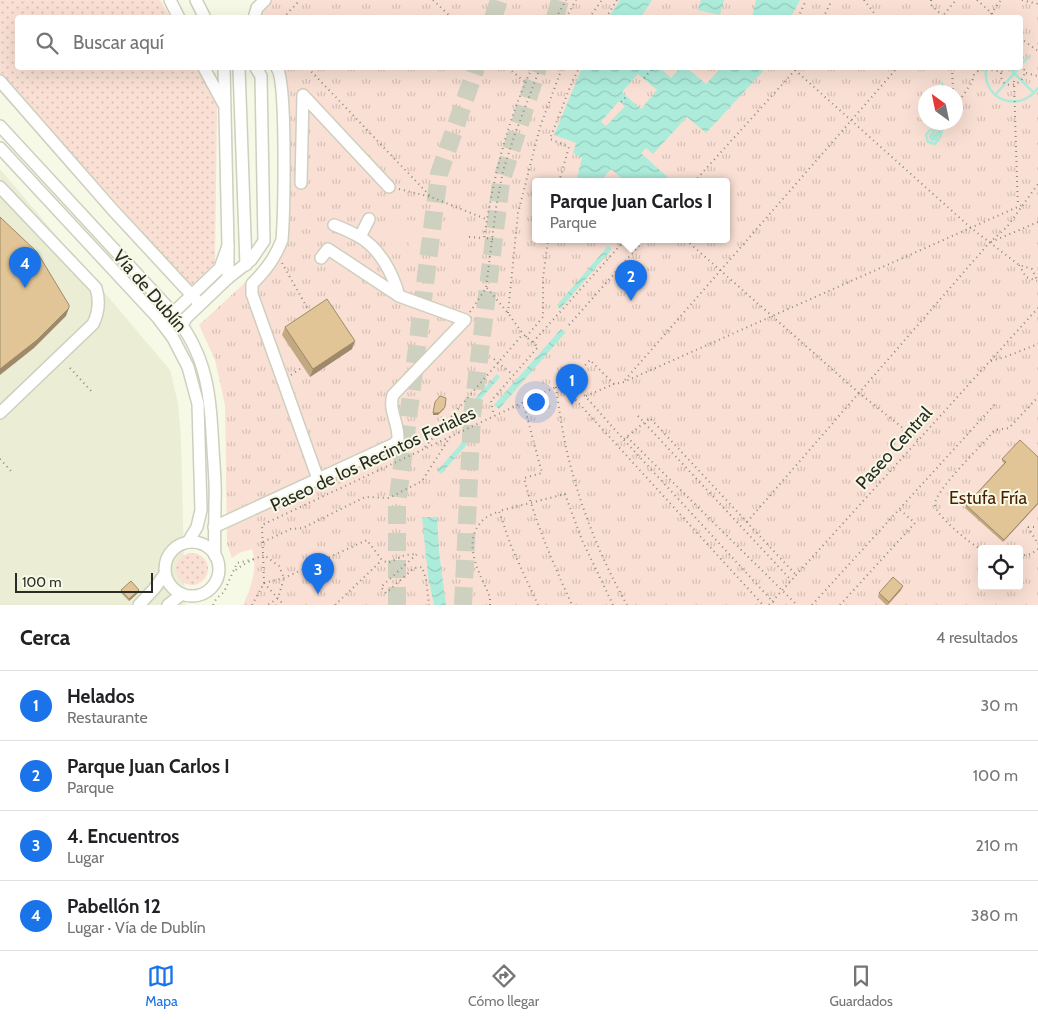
<!DOCTYPE html>
<html lang="es">
<meta charset="utf-8">
<style>
body{margin:0;font-family:Cabin,sans-serif;background:#f6f6f6;color:#202124}
.controls{position:absolute;right:15px;bottom:15px;display:grid;overflow:hidden;border-radius:5px;box-shadow:0 5px 20px #0002}
.controls button{width:45px;height:45px;display:grid;place-items:center;padding:0;border:0;border-bottom:1px solid #e0e0e0;background:#fff;color:#202124;font:25px sans-serif}
.compass{position:absolute;left:918px;top:85px;width:45px;height:45px;border-radius:50%;background:#fff;box-shadow:0 5px 20px #0002;rotate:327deg}
.scale{position:absolute;left:15px;bottom:12px;width:138px;box-sizing:border-box;padding-left:5px;border:2px solid #2a2b24;border-top:0;font-size:14px;line-height:18px;white-space:nowrap;color:#2a2b24;-webkit-text-stroke:4px #f7f9e7;paint-order:stroke}
.you{position:absolute;left:535px;top:401px;width:18px;height:18px;margin:-12px;border:4px solid #fff;border-radius:50%;background:#1a73e8;box-shadow:0 0 0 8px #1a73e833}
.badge{display:grid;place-items:center;width:32px;height:32px;border-radius:50%;background:#1a73e8;color:#fff;font-size:16px;font-weight:700}
.pin{position:absolute;translate:-50% -41px;filter:drop-shadow(0 1px 2px #0008)}
.pin::after{content:'';position:absolute;top:26px;width:18px;height:15px;background:inherit;clip-path:polygon(0 0,100% 0,50% 100%)}
.popup{position:absolute;left:532px;top:178px;width:198px;height:65px;box-sizing:border-box;display:grid;place-content:center;border-radius:5px;background:#fff;filter:drop-shadow(0 1px 4px #0005);font-size:16px;white-space:nowrap;color:#757577}
.popup b{font-size:19px;color:#202124}
.popup::after{content:'';position:absolute;left:50%;top:100%;margin-left:-10px;border:10px solid transparent;border-top-color:#fff}
.list{margin:0;padding:0;list-style:none}
h2{display:flex;justify-content:space-between;align-items:center;height:65px;margin:0;padding:0 20px;font-size:21px}
h2 small{font-size:16px;font-weight:400;color:#757577}
.list li{display:grid;grid-template-columns:32px 1fr auto;gap:15px;align-items:center;box-sizing:border-box;height:70px;padding:0 20px;border-top:1px solid #e0e0e0}
.list b{display:block;font-size:19px;white-space:nowrap}
.list p{margin:0;font-size:16px;white-space:nowrap;color:#757577}
.list em{font-size:16px;font-style:normal;color:#757577}
.icon{flex:none;width:28px;height:28px;fill:none;stroke:currentColor;stroke-width:2;stroke-linecap:round;stroke-linejoin:round}
.map{position:relative;flex:none;width:1038px;height:605px;overflow:hidden}
.search{position:absolute;background:#fff;box-shadow:0 5px 20px #0002;left:15px;right:15px;top:15px;height:55px;display:flex;align-items:center;gap:12px;box-sizing:border-box;padding:0 18px;border-radius:5px;color:#757577;font-size:19px}
.sheet{height:345px;background:#fff}
nav{display:flex;justify-content:space-around;align-items:center;box-sizing:border-box;height:70px;border-top:1px solid #e0e0e0;background:#fff;font-size:14px;color:#757577}
nav a{display:grid;justify-items:center;gap:2px}
nav .on{color:#1a73e8}
.map>svg:first-child{display:block}
</style>
<div class="map">
<svg width="1038" height="605" viewBox="0 0 1038 605">
<defs>
<pattern id="grass-dots" width="8" height="8" patternUnits="userSpaceOnUse" patternTransform="scale(1.25)"><rect width="8" height="8" fill="#fae0d4"/><path d="M2 2h.1M6 6h.1" fill="none" stroke="#d6c0b6" stroke-width="1.8" stroke-linecap="round"/></pattern>
<pattern id="park-tufts" width="24" height="20" patternUnits="userSpaceOnUse" patternTransform="scale(1.25)"><rect width="24" height="20" fill="#fae0d4"/><path d="M3 7l-1-3M5 7V3M7 7l1-3M15 17l-1-3M17 17v-4M19 17l1-3" fill="none" stroke="#d6c0b6"/></pattern>
<pattern id="water-waves" width="16" height="10" patternUnits="userSpaceOnUse" patternTransform="scale(1.25)"><rect width="16" height="10" fill="#adecdb"/><path d="M0 5q4-4 8 0t8 0" fill="none" stroke="#95cbbc"/></pattern>
</defs>
<rect width="100%" height="100%" fill="#f7f9e7"/>
<path fill="#ebeed4" d="M0 169 170 370 178 403 181 437 185 605H0Z"/>
<g fill="url(#grass-dots)">
<path d="M0 0H160L170 17 18 18V68H197L217 104 215 263 191 286 0 74Z"/>
<circle cx="192" cy="569" r="16"/>
</g>
<path fill="url(#park-tufts)" fill-rule="evenodd" d="M259 0H1038V605H243C251 587 258 569 252 549L239 553 232 558 227 544 225 405 215 360 199 325 251 277 265 262 279 237 278 102 274 76 270 68H1020V18L249 17ZM926 92H956V122H926ZM536 182H726V240H536ZM982 549H1019V586H982Z"/>
<path fill="#fae0d4" d="M386 218 471 226 468 245 432 241 430 254 408 252 409 238 384 235Z"/>
<g fill="url(#water-waves)" fill-rule="evenodd">
<path d="M620 0H652L641 17H609Z"/>
<path d="M701 0H724L720 15 698 10Z"/>
<path d="M756 0H800L791 17H752Z"/>
<path d="M582 68H660L671 78 680 68H687L706 84 721 68H766L706 133 687 117 653 154 646 148 641 153 673 182H626L611 169 604 177 609 182H576L582 158 573 153 576 143 554 135ZM638 74 657 90 641 109 622 92ZM619 101 625 106 606 126 601 122Z"/>
<path d="M608 246 612 249 560 309 557 305Z"/>
<path d="M561 329 566 332 499 409 494 405Z"/>
<path d="M497 374 500 377 466 416 462 413Z"/>
<path d="M474 429 477 433 441 474 437 471Z"/>
<path d="M422 517H437L439 552 446 605H434L428 576Z"/>
</g>
<g fill="none" stroke-linecap="round" stroke-linejoin="round">
<g stroke="#adecdb" stroke-width="2.5">
<path d="M1020 66 1029 56"/>
<path d="M986 68C982 100 1019 114 1038 88"/>
<path d="M1009 68 1034 93"/>
<path d="M942 83 946 92"/>
<path d="M995 95 1019 68"/>
<path d="M933 137 935 135 934 134H931L930 137 932 140 935 139 938 134 937 131 930 130 926 135 928 142 935 144 940 137 945 122"/>
</g>
<g stroke="#ced0c0" stroke-width="18" stroke-dasharray="18 9" stroke-linecap="butt">
<path d="M493 18 499 0"/>
<path d="M555 18 560 0"/>
<path d="M397 605V505L439 174 476 68"/>
<path d="M463 605 472 416 501 182 538 68"/>
</g>
<g stroke="#cecfbe" stroke-width="14">
<g id="minor">
<path d="M170 0 179 18"/>
<path d="M196 0 205 18"/>
<path d="M254 18 257 8 265 0"/>
<path d="M204 68 223 103"/>
<path d="M224 68 228 246"/>
<path d="M239 68 246 265"/>
<path d="M277 68C287 82 284 215 282 240 275 258 266 270 252 284V294L318 479"/>
<path d="M0 81 112 209 200 304"/>
<path d="M0 126 173 313C208 357 210 394 213 449 214 467 216 485 215 502 215 520 214 538 215 556"/>
<path d="M0 148 158 318 173 338 188 367 198 404 201 510 197 527 188 542"/>
<path d="M301 183 303 95 389 187"/>
<path d="M0 187 96 288C100 301 99 312 93 324L0 413"/>
<path d="M334 225C342 228 351 232 358 236 380 248 393 274 399 296"/>
<path d="M360 237 369 219"/>
<path d="M228 278 251 260 264 241 261 76 256 68"/>
<path d="M171 319 173 313 220 268 228 246V278L186 318 182 325"/>
<path d="M214 527 394 444 398 440C399 423 388 410 393 395L465 320 399 296 328 249 321 258"/>
<circle cx="192" cy="569" r="27"/>
<path d="M139 605 154 589 165 574"/>
<path d="M168 605 182 594"/>
</g>
</g>
<g stroke="#8a8c80" stroke-width="2" stroke-dasharray="1 4" stroke-linecap="butt">
<path d="M433 0 452 18"/>
<path d="M864 0 878 18"/>
<path d="M931 0V5L945 18"/>
<path d="M977 0 997 18"/>
<path d="M1022 0 1038 4"/>
<path d="M283 18 300 0"/>
<path d="M556 18 566 0"/>
<path d="M566 18 576 0"/>
<path d="M589 18 602 0"/>
<path d="M606 18 617 0"/>
<path d="M798 18 806 0"/>
<path d="M823 18 832 0"/>
<path d="M941 18 956 0"/>
<path d="M988 18 1001 0"/>
<path d="M1020 38 1038 51"/>
<path d="M308 68 431 197 486 219"/>
<path d="M508 68 525 82"/>
<path d="M952 68 953 92"/>
<path d="M1002 68C994 98 1038 83 1020 62"/>
<path d="M795 70 971 228 1019 265 1032 269 1038 282"/>
<path d="M1026 73 1038 76"/>
<path d="M644 78 653 68"/>
<path d="M962 97 972 82 974 75 978 71 983 69 1006 72"/>
<path d="M956 101 959 108"/>
<path d="M621 102 627 96"/>
<path d="M1017 181 1018 206"/>
<path d="M559 182 569 147 550 139 570 87 579 68"/>
<path d="M694 182 797 68"/>
<path d="M399 189 431 197"/>
<path d="M469 237 484 238"/>
<path d="M493 239 484 238C493 179 507 121 532 68"/>
<path d="M686 240 859 393 918 440"/>
<path d="M991 242 1038 222"/>
<path d="M282 263 309 311"/>
<path d="M1019 265 1026 277 1037 281"/>
<path d="M487 288 508 313 523 334 538 347 491 401 494 416"/>
<path d="M470 312 486 288 496 208 503 171 515 134 540 68"/>
<path d="M508 313 518 213 540 127 562 68"/>
<path d="M569 325 644 240"/>
<path d="M526 337 543 317V278L548 240"/>
<path d="M533 342 625 240"/>
<path d="M494 359 513 375"/>
<path d="M991 361 1005 357 1038 344"/>
<path d="M70 368 93 393"/>
<path d="M291 375 303 367"/>
<path d="M571 380 624 440 776 605"/>
<path d="M625 380 897 68"/>
<path d="M562 385 763 605"/>
<path d="M556 387C559 409 562 430 567 452 580 506 600 557 627 605"/>
<path d="M586 396 614 384"/>
<path d="M523 402 542 473 524 478C535 522 553 563 572 605"/>
<path d="M638 416 791 580"/>
<path d="M627 437 797 605"/>
<path d="M624 439 650 418 796 575"/>
<path d="M425 447 523 334"/>
<path d="M0 459 11 471"/>
<path d="M747 522 989 243 1007 227 1038 184"/>
<path d="M1028 527 1038 544"/>
<path d="M1028 527H1038"/>
<path d="M263 542 291 529 303 528 365 497 389 498 422 481 450 437"/>
<path d="M982 550C972 545 936 516 935 505 933 492 985 442 995 430L1009 428 1038 397"/>
<path d="M1019 556 1031 554 1038 549"/>
<path d="M236 570C241 565 256 558 264 555L279 566 284 578 278 598 268 605"/>
<path d="M264 583 284 578 367 540 382 560 388 563 405 555 417 554 381 587 386 593 414 568 422 567 426 579 429 605"/>
<path d="M264 583 284 605"/>
<path d="M213 605 216 599 224 592 237 563 254 559"/>
<path d="M252 605 264 583 262 525 571 380 590 360 614 384 624 382 1022 205"/>
<path d="M335 605 382 560"/>
<path d="M490 605V597C480 574 461 543 482 521 486 516 494 514 499 511"/>
<path d="M538 605 511 546 499 511 565 494 582 540 613 605"/>
<path d="M769 605 1038 308"/>
<path d="M812 605 996 403"/>
<path d="M840 605 915 523 899 509"/>
</g>
<use href="#minor" stroke="#fff" stroke-width="11"/>
<path stroke="#8a8c80" stroke-width="2" stroke-dasharray="1 4" stroke-linecap="butt" d="M1014 81 1017 181"/>
</g>
<g fill="#c2a982">
<path d="M285 327 352 349 310 377 282 335Z"/>
<path d="M1038 457 1003 542 965 508 966 505 1004 463 1002 461V459Z"/>
<path d="M121 590H139V592L129 601 120 592Z"/>
<path d="M901 590 888 605H886L878 597 879 593Z"/>
</g>
<g fill="#9e8a6a">
<path d="M69 308 66 316 34 348 0 375V369Z"/>
<path d="M355 341 352 349 310 377 313 369Z"/>
<path d="M445 407 444 409 438 415H433V413Z"/>
<path d="M1038 503V504L1003 542 1004 540Z"/>
<path d="M903 586 901 590 887 605 889 602Z"/>
<path d="M139 590V592L129 601V599Z"/>
</g>
<g fill="#e1c597" stroke="#9e8a6a">
<path d="M0 217 37 252 69 305V308L37 340 0 369Z"/>
<path d="M327 299 355 341 313 369 285 327Z"/>
<path d="M440 396 446 398 445 407 439 413H433L435 402Z"/>
<path d="M1020 440 1038 457V503L1004 540 966 505 1006 462 1002 459Z"/>
<path d="M893 577 903 586 889 602 879 593Z"/>
<path d="M131 581 139 590 129 599 121 590Z"/>
</g>
<g text-anchor="middle" dominant-baseline="central" stroke-width="4" stroke-linejoin="round" paint-order="stroke">
<g font-size="18" fill="#2a2b24" stroke="#f7f9e7">
<text transform="translate(150 291) rotate(49)">Vía de Dublín</text>
<text transform="translate(894 448) rotate(-48)">Paseo Central</text>
<text transform="translate(373 459) rotate(-25)">Paseo de los Recintos Feriales</text>
</g>
<g font-size="18" fill="#4b1e01" stroke="#f7f9e7">
<text x="988" y="498">Estufa Fría</text>
</g>
</g>
</svg>
<div class="controls">
<button><svg class="icon" aria-label="locate" viewBox="0 0 24 24"><circle cx="12" cy="12" r="6"/><path d="M12 2v4M12 18v4M2 12h4M18 12h4"/></svg></button>
</div>
<svg class="compass" viewBox="-18 -18 36 36"><path d="M0-13l5 13h-10z" fill="#e53935"/><path d="M0 13l5-13h-10z" fill="#757577"/></svg>
<div class="scale">100 m</div>
<div class="you"></div>
<div class="pin badge" style="left:572px;top:405px">1</div>
<div class="pin badge" style="left:631px;top:301px">2</div>
<div class="popup"><b>Parque Juan Carlos I</b>Parque</div>
<div class="pin badge" style="left:318px;top:594px">3</div>
<div class="pin badge" style="left:25px;top:288px">4</div>
<div class="search"><svg class="icon" aria-label="search" viewBox="0 0 24 24"><circle cx="10" cy="10" r="6"/><path d="M15 15l6 6"/></svg>Buscar aquí</div>
</div>
<section class="sheet">
<h2>Cerca<small>4 resultados</small></h2>
<ul class="list">
<li><span class="badge">1</span><div><b>Helados</b><p>Restaurante</p></div><em>30 m</em></li>
<li><span class="badge">2</span><div><b>Parque Juan Carlos I</b><p>Parque</p></div><em>100 m</em></li>
<li><span class="badge">3</span><div><b>4. Encuentros</b><p>Lugar</p></div><em>210 m</em></li>
<li><span class="badge">4</span><div><b>Pabellón 12</b><p>Lugar · Vía de Dublín</p></div><em>380 m</em></li>
</ul>
</section>
<nav>
<a class="on"><svg class="icon" aria-label="map" viewBox="0 0 24 24"><path d="M3 6l6-2 6 2 6-2v14l-6 2-6-2-6 2zM9 4v14M15 6v14"/></svg>Mapa</a>
<a><svg class="icon" aria-label="directions" viewBox="0 0 24 24"><path d="M12 3l9 9-9 9-9-9zM9 14v-3h6M13 9l2 2-2 2"/></svg>Cómo llegar</a>
<a><svg class="icon" aria-label="saved" viewBox="0 0 24 24"><path d="M7 4h10v16l-5-4-5 4z"/></svg>Guardados</a>
</nav>
